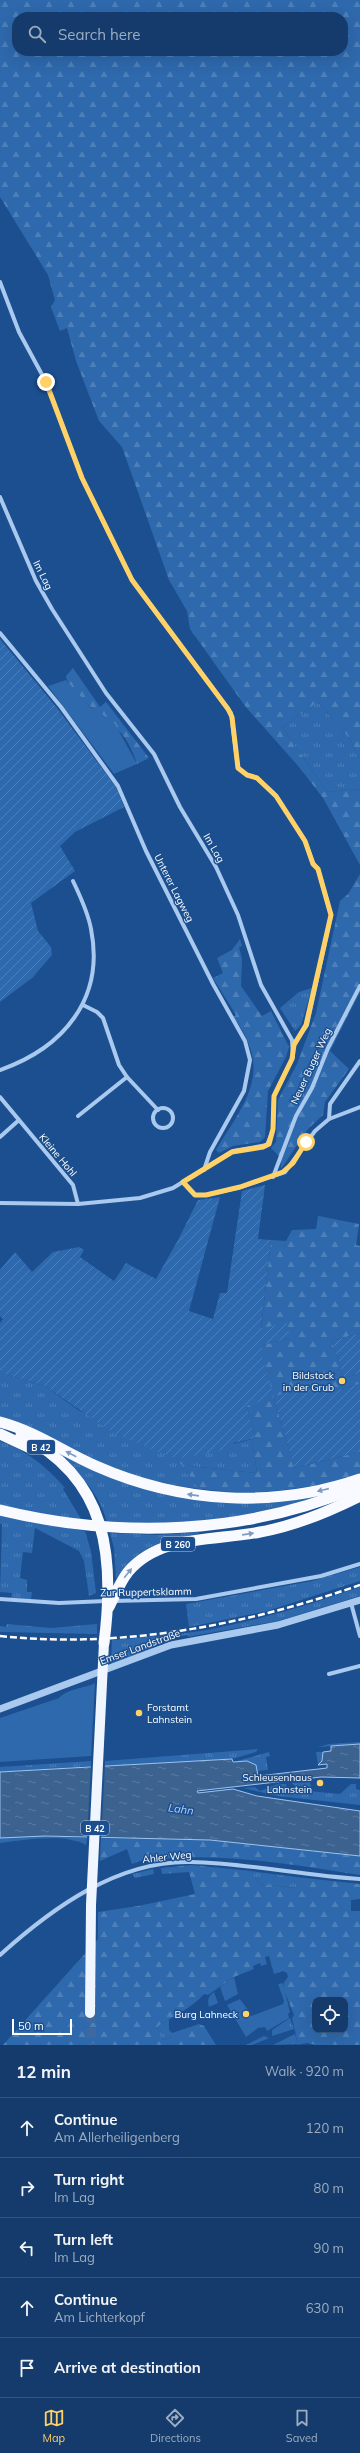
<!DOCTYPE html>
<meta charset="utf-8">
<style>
body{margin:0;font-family:Mulish,sans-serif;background:#1d4271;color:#f1f3f6}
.controls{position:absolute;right:12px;bottom:12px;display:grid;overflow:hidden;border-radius:8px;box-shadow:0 4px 16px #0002}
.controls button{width:36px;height:36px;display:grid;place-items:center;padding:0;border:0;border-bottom:1px solid #33557e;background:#143b6b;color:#f1f3f6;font:20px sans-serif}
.scale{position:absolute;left:12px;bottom:10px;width:60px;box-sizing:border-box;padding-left:4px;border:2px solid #fff;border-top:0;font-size:11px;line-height:14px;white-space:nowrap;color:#fff;-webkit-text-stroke:3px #1b4f8f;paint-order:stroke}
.stop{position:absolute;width:12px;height:12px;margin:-9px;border:3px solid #ffd166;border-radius:50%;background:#fff}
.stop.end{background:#ffd166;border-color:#fff;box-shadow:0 1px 4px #0008}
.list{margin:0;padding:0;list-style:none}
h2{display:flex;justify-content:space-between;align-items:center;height:52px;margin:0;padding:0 16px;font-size:17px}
h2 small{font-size:13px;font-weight:400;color:#9dadc1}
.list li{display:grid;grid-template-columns:26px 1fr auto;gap:12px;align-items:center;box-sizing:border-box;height:60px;padding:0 16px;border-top:1px solid #33557e}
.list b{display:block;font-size:15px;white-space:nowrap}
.list p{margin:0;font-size:13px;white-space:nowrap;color:#9dadc1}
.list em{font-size:13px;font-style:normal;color:#9dadc1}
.icon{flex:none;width:22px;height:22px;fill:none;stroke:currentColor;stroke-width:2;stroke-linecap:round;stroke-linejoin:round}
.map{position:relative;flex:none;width:360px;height:2045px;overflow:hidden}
.search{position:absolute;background:#143b6b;box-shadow:0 4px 16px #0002;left:12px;right:12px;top:12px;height:44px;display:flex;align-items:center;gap:10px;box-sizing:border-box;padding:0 14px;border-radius:16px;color:#9dadc1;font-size:15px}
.sheet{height:352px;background:#143b6b}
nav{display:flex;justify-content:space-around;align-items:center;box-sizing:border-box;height:56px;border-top:1px solid #33557e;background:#143b6b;font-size:11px;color:#9dadc1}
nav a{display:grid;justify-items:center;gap:2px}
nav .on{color:#ffd166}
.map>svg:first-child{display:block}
</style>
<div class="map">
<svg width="360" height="2045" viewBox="0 0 360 2045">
<defs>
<pattern id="grass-tufts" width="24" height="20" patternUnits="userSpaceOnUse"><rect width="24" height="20" fill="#2e69ad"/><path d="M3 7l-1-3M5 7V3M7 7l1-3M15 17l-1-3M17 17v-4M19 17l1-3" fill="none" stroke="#4d80b9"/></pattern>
<pattern id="forest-firs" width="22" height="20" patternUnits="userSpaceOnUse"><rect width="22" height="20" fill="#2e69ad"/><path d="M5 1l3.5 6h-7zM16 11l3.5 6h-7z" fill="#4d80b9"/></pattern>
<pattern id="garden-furrows" width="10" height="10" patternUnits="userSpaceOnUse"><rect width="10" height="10" fill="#2e69ad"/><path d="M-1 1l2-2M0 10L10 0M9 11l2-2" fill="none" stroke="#4d80b9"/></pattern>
<pattern id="water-ripples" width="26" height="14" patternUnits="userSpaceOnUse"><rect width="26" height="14" fill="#3c6290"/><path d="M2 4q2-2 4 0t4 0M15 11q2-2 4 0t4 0" fill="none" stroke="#597aa1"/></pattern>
</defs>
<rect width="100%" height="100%" fill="#1b4f8f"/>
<g fill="url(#grass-tufts)">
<path d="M318 702 350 739 360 759V789L327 792 282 727Z"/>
<path d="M312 988 301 1025 295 1031 280 1008 299 992Z"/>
<path d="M0 1373 45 1386 78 1410 177 1459 252 1439 257 1473 190 1466 178 1460 200 1489C156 1484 113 1471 75 1450 50 1437 28 1423 0 1417Z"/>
<path d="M0 1441C26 1450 47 1467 65 1488L63 1489 81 1519 46 1515 0 1505Z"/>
<path d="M48 1445 162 1492 337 1490 267 1512 176 1524 107 1523C99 1488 72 1468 48 1445Z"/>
<path d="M0 1516 85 1531 91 1551 96 1593 89 1596 84 1561 79 1551 35 1528 32 1553 23 1552 20 1578 27 1580V1592H32L31 1599 11 1598 12 1593 0 1592 2 1524H0Z"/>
<path d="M197 1532 200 1533 150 1547 136 1556 116 1579 114 1548 110 1533 158 1535Z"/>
<path d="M360 1567V1581L267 1611 189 1627 186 1604 312 1581Z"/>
<path d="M360 1587V1596L278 1621 198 1635 189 1637 187 1635 151 1641 153 1649 111 1664 112 1640C144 1637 176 1635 207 1630 259 1620 310 1605 360 1587Z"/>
<path d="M7 1624 51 1628 97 1624V1634L0 1632V1626L6 1627Z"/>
<path d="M360 1742V1744L318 1747 329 1744Z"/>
<path d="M258 1749 256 1752 232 1759 105 1766V1761Z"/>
<path d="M269 1752 270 1756 266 1757 268 1770 257 1771 256 1765 247 1761H237Z"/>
<path d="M316 1752H323L322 1761 318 1765Z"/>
<path d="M91 1761V1766L0 1772V1767Z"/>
<path d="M310 1782 311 1787 295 1786 292 1783Z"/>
<path d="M278 1784H286L287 1789 340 1794 351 1784H356V1789L360 1790V1805L277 1796 243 1788 255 1787 260 1791Z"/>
<path d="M45 1836 87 1838 86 1845C66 1833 23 1840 0 1843V1838Z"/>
<path d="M153 1869 154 1874 135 1878 132 1874Z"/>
<path d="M251 1871 296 1877V1888L259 1884Z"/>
<path d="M290 2018 294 2029 272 2036V2030Z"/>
<path d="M169 2019V2030L172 2033 178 2031 179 2035 161 2040 157 2027Z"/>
<path d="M295 2034 298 2044 273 2045Z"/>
<path d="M264 2036 269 2038 252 2045H246Z"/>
</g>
<g fill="url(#forest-firs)" fill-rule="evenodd">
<path d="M0 0H360V759L350 739 318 702 282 727 327 792 360 789V865L323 798 299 767 245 706 190 629 187 611 169 580 122 447 99 421 76 361 67 328 60 331 51 307 55 300 48 275 0 197ZM17 17H343V51H17Z"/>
<path d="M73 668 100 707 106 702 149 758 137 764C134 754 128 741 121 733 109 720 67 692 66 676Z"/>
<path d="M360 874V992L330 1051 349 1069 325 1102 323 1115 308 1129 281 1169V1158L271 1148 276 1142 278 1100 297 1064 316 1013 340 901 348 894Z"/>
<path d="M240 939 242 946 239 947 242 959 241 986 262 1016 271 1011 289 1047 286 1057 268 1091 265 1137 260 1142 233 1146 219 1153 216 1150C246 1101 274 1070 233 1017L236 1015 213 978 223 973 217 958 232 950Z"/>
<path d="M318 1216 359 1224 356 1245 360 1246V1333L332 1341 344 1378 360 1373V1384L321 1394 274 1397 294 1468 360 1452V1475C306 1490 255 1496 200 1489L177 1459 190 1466 257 1473 252 1439 255 1438 247 1406 262 1356V1345L290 1338 261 1329 271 1240 286 1241 292 1230 316 1229Z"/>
<path d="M101 1838 210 1840 360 1856V1875C299 1866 206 1849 147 1862L146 1859 132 1864 127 1849 100 1861Z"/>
<path d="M191 1865 251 1871 259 1884 296 1888V1877L360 1884V1899L351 1900V1911H360V2045H316L307 2043 296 2045 298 2044 292 2018 294 2015 284 1990V1982L288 1977 287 1973 283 1971 274 1974 269 1956 265 1957 267 1964 261 1966 260 1963 253 1966 254 1969 234 1977 208 1995 204 1994C192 2008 173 2016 157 2027L162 2040 178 2035V2031L199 2024 204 2026 216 2045H3L98 1939V1912L138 1906 195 1894 189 1872 162 1874 161 1868ZM315 2000H345V2030H315Z"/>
</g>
<g fill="#2e69ad">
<path d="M66 680 91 708 98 711 115 724 137 764 114 774 48 686Z"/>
<path d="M95 1683 91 1756 0 1762V1718L59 1698C68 1688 84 1689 95 1683Z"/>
<path d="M234 1977 238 1994 225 2001 220 1987Z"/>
<path d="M283 1983 290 2012 288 2014 289 2018 267 2031 265 2027 258 2028 246 2037 227 2005 240 1999 248 2010V2015L251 2016 283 2004 284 2001 278 1984Z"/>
<path d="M214 1992 218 2003 209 2007C207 2000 208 1996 214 1992Z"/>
</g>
<g fill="url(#garden-furrows)">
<path d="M0 639 57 708 116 787 124 807 75 832 60 846 75 871 31 903 38 931 51 947 52 955 32 978 0 1002Z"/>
<path d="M265 1185 258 1239 271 1240 261 1328 287 1323 290 1338 262 1345V1356L274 1397 313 1381 321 1394 360 1384V1452L294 1468 274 1397 247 1406 255 1438 234 1443 228 1449 177 1459 113 1433 45 1386 0 1373V1323L3 1319 0 1316V1270L15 1252 32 1272 53 1252 79 1247 84 1250 80 1257 114 1281 126 1263 156 1279 178 1240 198 1200 220 1197 189 1311 213 1319 220 1293H227L242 1191Z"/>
<path d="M360 1333V1373L344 1378 332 1341Z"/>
</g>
<path fill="url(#water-ripples)" stroke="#9cc4f0" d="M360 1744V1778L321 1777 197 1791 198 1793 233 1789 257 1796 360 1811V1856L210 1840 45 1836 0 1838V1772L232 1759 233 1762 247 1761 256 1765 258 1776 327 1768V1764L318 1765 322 1761 323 1752 331 1751V1746Z"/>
<path fill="#1b4f8f" d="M91 1764H105L101 1840H87Z"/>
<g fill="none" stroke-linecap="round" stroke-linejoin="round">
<path stroke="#3d69a0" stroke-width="10" stroke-dasharray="10 5" stroke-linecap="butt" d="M90 2013 92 2045"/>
<g stroke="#a9c9ee" stroke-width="4">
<path d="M0 282 19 332 46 382 82 478 132 580 231 713 238 768 247 775 257 778 276 796 305 841 313 863 318 869 331 915 307 1025 293 1045"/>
<path d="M0 497 36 581 52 609 106 693 154 754 180 807 216 867 238 915 261 985 292 1040 293 1057 274 1096 273 1130 267 1145 233 1151 173 1188 140 1198 78 1204 0 1203"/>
<path d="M0 633 61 707 118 786 146 851 213 984 245 1041 250 1060 244 1091 210 1152 204 1170"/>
<path d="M83 1005 97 1012 103 1018 119 1065 127 1077 158 1110"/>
<path d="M0 1070C63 1048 105 999 91 929 88 912 80 896 73 881"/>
<path d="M0 1097 73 1185 78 1204"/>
<circle cx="163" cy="1118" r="10"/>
<path d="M78 1116 127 1077"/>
<path d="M329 1119 330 1104 360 1061"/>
<path d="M0 1137 19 1120"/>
<path d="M273 1177 296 1116 312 1088 328 1048 360 986"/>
<path d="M183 1182 195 1195H206L241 1187 285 1172 315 1131 329 1119 360 1107"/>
<path d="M0 1599 59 1603 106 1601"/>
<path d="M112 1601 196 1599 321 1576 360 1564"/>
<path d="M351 1603 360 1636"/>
<path d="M329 1674 360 1666"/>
<path d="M0 1955C52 1908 118 1860 191 1862 248 1863 304 1876 360 1879"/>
</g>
<path stroke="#a9c9ee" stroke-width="7" d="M0 1709 171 1645 278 1625 360 1600"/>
<path stroke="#f0f6ff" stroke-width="10" d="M90 2013 91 1905 104 1643"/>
<g stroke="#f8faff" stroke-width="11">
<path d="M0 1422C35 1431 64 1452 96 1466 180 1503 273 1509 360 1479"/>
<path d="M0 1434 28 1447"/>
<path d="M21 1435C108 1478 115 1558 104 1643"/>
<path d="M0 1510C120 1539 246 1535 360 1486"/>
<path d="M109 1607C115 1595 120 1582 128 1572 160 1534 216 1541 260 1532 295 1526 328 1512 360 1496"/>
</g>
<path stroke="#fff" stroke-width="2.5" stroke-dasharray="7 3" stroke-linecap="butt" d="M0 1636C122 1649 246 1625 360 1585"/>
</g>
<defs><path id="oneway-solid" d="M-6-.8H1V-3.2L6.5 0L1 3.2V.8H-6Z"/></defs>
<g fill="#7e9cc1">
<use href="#oneway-solid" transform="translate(71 1454) rotate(-152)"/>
<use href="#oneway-solid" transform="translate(323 1490) rotate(167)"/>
<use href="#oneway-solid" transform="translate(193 1495) rotate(-172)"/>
<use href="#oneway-solid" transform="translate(248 1534) rotate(-8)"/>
<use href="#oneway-solid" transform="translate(128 1573) rotate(-51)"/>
</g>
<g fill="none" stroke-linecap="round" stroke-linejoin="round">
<path stroke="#ffd166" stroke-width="5" d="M46 382 82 478 132 580 228 709 232 717 238 768 247 775 257 778 276 796 305 841 313 864 318 869 331 915 306 1025 294 1045 292 1059 274 1096 273 1129 269 1144 263 1147 232 1152 183 1182 195 1195H206L240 1187 283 1172 293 1163 306 1142"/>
</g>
<g fill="#ffd166" stroke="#1b4f8f" stroke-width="1.5">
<circle cx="342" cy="1381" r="4"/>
<circle cx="139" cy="1713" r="4"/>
<circle cx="320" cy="1783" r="4"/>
<circle cx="246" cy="2014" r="4"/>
</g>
<g text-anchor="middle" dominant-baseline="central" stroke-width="3" stroke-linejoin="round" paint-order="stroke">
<g fill="#1b4f8f" stroke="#bbcadd" stroke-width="1">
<rect x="27" y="1440" width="28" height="14" rx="3"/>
<rect x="161" y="1537" width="34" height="14" rx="3"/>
<rect x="81" y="1821" width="28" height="14" rx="3"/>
</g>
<g font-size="9" font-weight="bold" fill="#fff">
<text x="41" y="1447">B 42</text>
<text x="178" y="1544">B 260</text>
<text x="95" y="1828">B 42</text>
</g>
<g font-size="10" fill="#fff" stroke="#1b4f8f">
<text transform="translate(43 575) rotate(64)">Im Lag</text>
<text transform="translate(214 848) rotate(60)">Im Lag</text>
<text transform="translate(174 888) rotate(63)">Unterer Lagweg</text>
<text transform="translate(311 1066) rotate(-65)">Neuer Buger Weg</text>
<text transform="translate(58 1155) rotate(50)">Kleine Hohl</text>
<text transform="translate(146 1592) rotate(-1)">Zur Ruppertsklamm</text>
<text transform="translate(140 1647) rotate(-20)">Emser Landstraße</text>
<text transform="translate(167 1857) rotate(-6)">Ahler Weg</text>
</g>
<g font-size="10" fill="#fff" stroke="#1b4f8f" text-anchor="end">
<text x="334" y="1375">Bildstock<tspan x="334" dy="12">in der Grub</tspan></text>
<text x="147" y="1707" text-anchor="start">Forstamt<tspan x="147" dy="12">Lahnstein</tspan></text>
<text x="312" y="1777">Schleusenhaus<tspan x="312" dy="12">Lahnstein</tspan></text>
<text x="238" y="2014">Burg Lahneck</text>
</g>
<g font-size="11" font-style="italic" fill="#b5d3f5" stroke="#1b4f8f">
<text transform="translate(181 1809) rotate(8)">Lahn</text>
</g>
</g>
</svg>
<div class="controls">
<button><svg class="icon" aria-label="locate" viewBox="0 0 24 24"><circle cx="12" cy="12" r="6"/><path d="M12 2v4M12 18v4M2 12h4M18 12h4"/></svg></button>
</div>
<div class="scale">50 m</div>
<div class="stop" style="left:306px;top:1142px"></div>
<div class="stop end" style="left:46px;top:382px"></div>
<div class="search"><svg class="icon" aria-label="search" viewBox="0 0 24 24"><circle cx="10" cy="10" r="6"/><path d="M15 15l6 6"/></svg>Search here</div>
</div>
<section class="sheet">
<h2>12 min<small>Walk · 920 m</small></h2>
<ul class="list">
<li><svg class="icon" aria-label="ahead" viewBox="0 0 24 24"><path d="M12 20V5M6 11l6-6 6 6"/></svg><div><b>Continue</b><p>Am Allerheiligenberg</p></div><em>120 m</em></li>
<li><svg class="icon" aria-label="right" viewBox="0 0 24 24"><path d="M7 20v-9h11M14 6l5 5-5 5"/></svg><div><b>Turn right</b><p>Im Lag</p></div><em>80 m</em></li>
<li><svg class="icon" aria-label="left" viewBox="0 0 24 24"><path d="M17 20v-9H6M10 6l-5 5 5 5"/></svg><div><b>Turn left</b><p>Im Lag</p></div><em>90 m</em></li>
<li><svg class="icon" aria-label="ahead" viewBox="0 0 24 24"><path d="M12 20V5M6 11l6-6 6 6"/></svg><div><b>Continue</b><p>Am Lichterkopf</p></div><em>630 m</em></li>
<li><svg class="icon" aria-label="arrive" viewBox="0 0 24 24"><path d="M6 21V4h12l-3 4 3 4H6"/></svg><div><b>Arrive at destination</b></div></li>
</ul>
</section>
<nav>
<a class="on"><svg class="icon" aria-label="map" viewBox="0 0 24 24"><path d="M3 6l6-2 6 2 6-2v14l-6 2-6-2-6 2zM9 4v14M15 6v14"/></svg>Map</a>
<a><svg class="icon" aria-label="directions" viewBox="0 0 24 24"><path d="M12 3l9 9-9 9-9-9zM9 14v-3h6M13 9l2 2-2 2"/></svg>Directions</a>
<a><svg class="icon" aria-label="saved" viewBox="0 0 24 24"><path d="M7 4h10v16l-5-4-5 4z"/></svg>Saved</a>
</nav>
